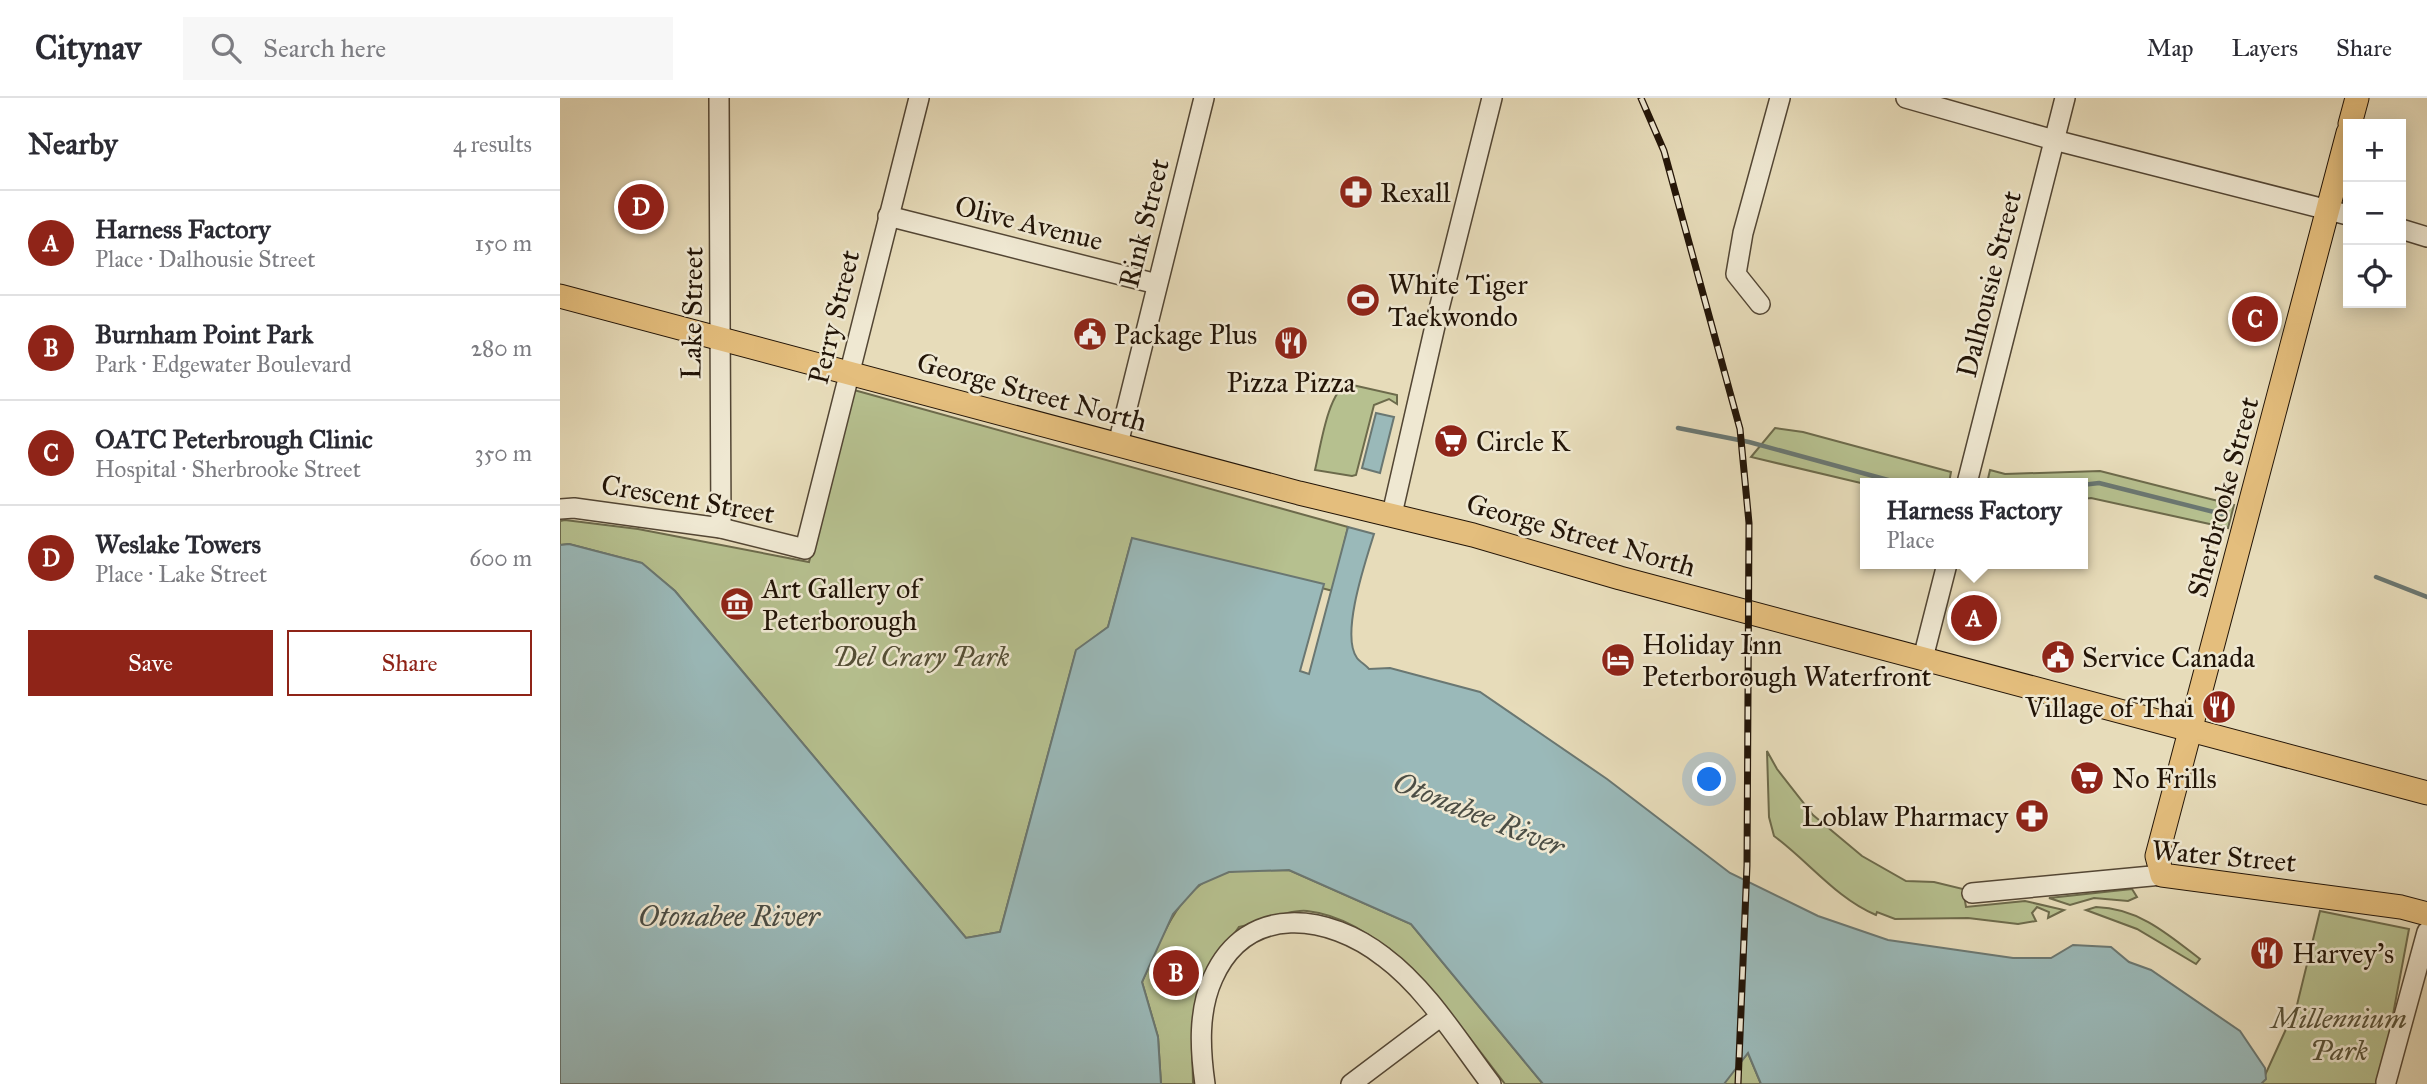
<!DOCTYPE html>
<meta charset="utf-8">
<style>
body{margin:0;font-family:"IM FELL Great Primer",serif;background:#f7f7f7;color:#2b2b33}
.controls{position:absolute;right:21px;top:21px;display:grid;overflow:hidden;border-radius:0px;box-shadow:0 4px 18px #0003}
.controls button{width:63px;height:63px;display:grid;place-items:center;padding:0;border:0;border-bottom:2px solid #e1e1e2;background:#fff;color:#2b2b33;font:35px sans-serif}
.you{position:absolute;left:1150px;top:682px;width:24px;height:24px;margin:-18px;border:5px solid #fff;border-radius:50%;background:#1a73e8;box-shadow:0 0 0 10px #1a73e833}
.badge{display:grid;place-items:center;width:46px;height:46px;border-radius:50%;background:#8f2418;color:#fff;font-size:23px;font-weight:700}
.pin{position:absolute;translate:-50% -50%;border:4px solid #fff;box-shadow:0 2px 7px #0006}
.popup{position:absolute;left:1300px;top:380px;width:228px;height:91px;box-sizing:border-box;display:grid;place-content:center;border-radius:0px;background:#fff;filter:drop-shadow(0 2px 5px #0005);font-size:23px;white-space:nowrap;color:#7c7c81}
.popup b{font-size:26px;color:#2b2b33}
.popup::after{content:'';position:absolute;left:50%;top:100%;margin-left:-14px;border:14px solid transparent;border-top-color:#fff}
.list{margin:0;padding:0;list-style:none}
h2{display:flex;justify-content:space-between;align-items:center;height:91px;margin:0;padding:0 28px;font-size:30px}
h2 small{font-size:23px;font-weight:400;color:#7c7c81}
.list li{display:grid;grid-template-columns:46px 1fr auto;gap:21px;align-items:center;box-sizing:border-box;height:105px;padding:0 28px;border-top:2px solid #e1e1e2}
.list b{display:block;font-size:26px;white-space:nowrap}
.list p{margin:0;font-size:23px;white-space:nowrap;color:#7c7c81}
.list em{font-size:23px;font-style:normal;color:#7c7c81}
.actions{display:flex;gap:14px;padding:21px 28px}
.actions a{flex:1;padding:16px 0;border:2px solid #8f2418;border-radius:0px;text-align:center;font-size:24px;color:#8f2418}
.actions .main{background:#8f2418;color:#fff}
.icon{flex:none;width:38px;height:38px;fill:none;stroke:currentColor;stroke-width:2;stroke-linecap:round;stroke-linejoin:round}
.map{position:relative;flex:none;width:1867px;height:986px;overflow:hidden}
header{display:flex;align-items:center;gap:42px;box-sizing:border-box;height:98px;padding:0 35px;background:#fff;border-bottom:2px solid #e1e1e2}
header strong{font-size:33px}
nav{display:flex;gap:38px;margin-inline-start:auto;font-size:24px}
.search{width:490px;height:63px;background:#f7f7f7;display:flex;align-items:center;gap:18px;box-sizing:border-box;padding:0 24px;border-radius:0px;color:#7c7c81;font-size:26px}
main{display:flex}
aside{flex:1;background:#fff}
.map>svg:first-child{display:block}
</style>
<header>
<strong>Citynav</strong>
<div class="search"><svg class="icon" aria-label="search" viewBox="0 0 24 24"><circle cx="10" cy="10" r="6"/><path d="M15 15l6 6"/></svg>Search here</div>
<nav><a>Map</a><a>Layers</a><a>Share</a></nav>
</header>
<main>
<aside>
<h2>Nearby<small>4 results</small></h2>
<ul class="list">
<li><span class="badge">A</span><div><b>Harness Factory</b><p>Place · Dalhousie Street</p></div><em>150 m</em></li>
<li><span class="badge">B</span><div><b>Burnham Point Park</b><p>Park · Edgewater Boulevard</p></div><em>280 m</em></li>
<li><span class="badge">C</span><div><b>OATC Peterbrough Clinic</b><p>Hospital · Sherbrooke Street</p></div><em>350 m</em></li>
<li><span class="badge">D</span><div><b>Weslake Towers</b><p>Place · Lake Street</p></div><em>600 m</em></li>
</ul>
<div class="actions"><a class="main">Save</a><a>Share</a></div>
</aside>
<div class="map">
<svg width="1867" height="986" viewBox="0 0 1867 986">
<rect width="100%" height="100%" fill="#e7dcba"/>
<filter id="stains"><feTurbulence type="fractalNoise" baseFrequency=".00286" numOctaves="4"/><feColorMatrix values="0 0 0 0 .2 0 0 0 0 .09 0 0 0 0 .02 0 0 0 .5 -.17"/></filter>
<radialGradient id="worn" r=".72"><stop offset=".6" stop-color="#630" stop-opacity="0"/><stop offset="1" stop-color="#630" stop-opacity=".3"/></radialGradient>
<g fill="#b6c08f" stroke="#6c6a4b" stroke-width="2">
<path d="M788 286 837 297V306L829 301 814 307 796 377 792 378 755 372C760 352 768 292 788 286Z"/>
<path d="M294 292 788 429 773 493 572 441 548 529 516 553 440 834 406 840 115 493 81 465 9 446 0 447V423L5 422 78 431 249 464Z"/>
<path d="M1215 330 1243 334 1391 374 1389 385 1305 386 1191 359Z"/>
<path d="M1430 372 1445 376 1540 373 1674 407 1668 430 1531 400 1523 401 1522 385H1427Z"/>
<path d="M1207 653 1217 671 1253 717 1302 758 1346 783 1374 784 1403 791 1406 809 1465 803 1504 812 1488 820 1489 814 1477 809 1472 815 1476 823 1458 826 1408 820 1335 821 1317 814 1316 817C1277 801 1248 763 1214 738L1209 719Z"/>
<path d="M729 772 851 826 983 986H945C897 925 830 822 747 813 731 811 696 825 679 829L640 885 632 942 633 986H601L598 939 582 884C601 842 621 778 675 773 693 771 711 773 729 772Z"/>
<path d="M1572 791 1577 799 1568 803 1534 800 1510 807 1489 800Z"/>
<path d="M1536 809C1578 810 1608 836 1640 861L1636 866 1577 831 1526 812Z"/>
<path d="M1760 813 1849 831 1820 986H1701L1737 907Z"/>
<path d="M1188 955 1201 986H1164L1165 981Z"/>
</g>
<g fill="#9ab9b9" stroke="#6a7772" stroke-width="2">
<path d="M816 315 834 319 820 375 802 370Z"/>
<path d="M788 429 814 436C806 462 780 537 797 560 800 564 806 567 809 571L830 570 920 594 1047 681 1170 775 1258 818 1328 842 1453 860H1491L1513 847 1551 849 1569 864 1591 872 1680 933 1705 970 1706 981 1701 986H1201L1188 955 1164 986H983L851 826 729 772 669 774 639 787 613 816 582 884 598 939 601 986H0V447L9 446 82 465 115 493 406 840 440 834 516 552 548 529 572 440 764 486 740 573 749 576Z"/>
</g>
<g fill="none" stroke-linecap="round" stroke-linejoin="round">
<g stroke="#6a7772" stroke-width="4.5">
<path d="M1118 330 1189 344 1339 385"/>
<path d="M1522 387 1539 385 1662 416"/>
<path d="M1816 479 1867 499"/>
</g>
<g stroke="#534634" stroke-width="22">
<g id="minor">
<path d="M159 0 161 430"/>
<path d="M1346 0 1494 42 1788 117"/>
<path d="M328 118 597 186"/>
<path d="M1841 131 1867 139"/>
<path d="M1200 206 1176 176 1183 135 1220 0"/>
<path d="M558 346 644 0"/>
<path d="M1407 385 1505 0"/>
<path d="M0 411 14 410 161 430 245 451 359 0"/>
<path d="M832 416 878 215 932 0"/>
<path d="M1363 560 1387 466"/>
<path d="M1412 795 1602 777"/>
<path d="M1826 984 1867 834"/>
<path d="M645 986C640 951 638 913 653 880 687 804 769 816 824 859 867 891 899 944 931 986"/>
<path d="M791 986 880 919"/>
</g>
</g>
<g stroke="#221407" stroke-width="25">
<g id="major">
<path d="M1790 26 1797 0"/>
<path d="M1788 35 1597 758 1602 777 1841 809 1867 816"/>
<path d="M0 198 739 395 913 437 1060 480 1867 695"/>
</g>
</g>
<use href="#minor" stroke="#efe8d2" stroke-width="19"/>
<use href="#major" stroke="#e4be7d" stroke-width="23"/>
<g stroke="#221407" stroke-width="7">
<path id="rail" d="M1081 0 1104 53 1180 331 1189 425 1187 767 1178 986"/>
</g>
<use href="#rail" stroke="#efe8d2" stroke-width="4.5" stroke-dasharray="13" stroke-linecap="butt"/>
</g>
<defs>
<g id="pharmacy-disc" transform="scale(1.75)"><circle r="9.5" fill="#8f2418" stroke="#efe8d2"/><path d="M-2-6h4v4h4v4h-4v4h-4v-4h-4v-4h4Z" fill="#fff"/></g>
<g id="stadium-disc" transform="scale(1.75)"><circle r="9.5" fill="#8f2418" stroke="#efe8d2"/><path d="M0-5a6.5 5 0 1 0 0 10a6.5 5 0 1 0 0-10ZM-3.5-1.8h7v3.6h-7Z" fill="#fff"/></g>
<g id="civic-disc" transform="scale(1.75)"><circle r="9.5" fill="#8f2418" stroke="#efe8d2"/><path d="M-.6-6.5H3V-4.5H.6V-3L4-1V1h2V6H-6V1h2V-1L-.6-3ZM-1.2 2.5V6h2.4V2.5Z" fill="#fff"/></g>
<g id="restaurant-disc" transform="scale(1.75)"><circle r="9.5" fill="#8f2418" stroke="#efe8d2"/><path d="M-5-6h1v4h1v-4h1v4h1v-4h1v5L-1.5 .5V6h-2V.5L-5-1ZM5-6V6H3V1.5H1.5Q1.5-4 5-6Z" fill="#fff"/></g>
<g id="supermarket-disc" transform="scale(1.75)"><circle r="9.5" fill="#8f2418" stroke="#efe8d2"/><path d="M-6-5.5h2.5l.6 2H6L4.5 2H-2.5L-4.4-4H-6ZM-1.5 3.2a1.3 1.3 0 1 0 .1 0ZM3 3.2a1.3 1.3 0 1 0 .1 0Z" fill="#fff"/></g>
<g id="museum-disc" transform="scale(1.75)"><circle r="9.5" fill="#8f2418" stroke="#efe8d2"/><path d="M0-6L6-3V-2H-6V-3ZM-5-1h2V3h-2ZM-1-1h2V3h-2ZM3-1h2V3H3ZM-6 4H6V6H-6Z" fill="#fff"/></g>
<g id="hotel-disc" transform="scale(1.75)"><circle r="9.5" fill="#8f2418" stroke="#efe8d2"/><path d="M-6-4.5h1.5V1H6V5H4.5V3h-9V5H-6ZM-4 0a1.8 1.8 0 1 1 3.6 0ZM.5 0V-2.5h3Q6-2.5 6 0Z" fill="#fff"/></g>
</defs>
<g fill-rule="evenodd">
<use href="#pharmacy-disc" x="796" y="94"/>
<use href="#stadium-disc" x="803" y="202"/>
<use href="#civic-disc" x="530" y="236"/>
<use href="#restaurant-disc" x="731" y="245"/>
<use href="#supermarket-disc" x="891" y="343"/>
<use href="#museum-disc" x="177" y="506"/>
<use href="#civic-disc" x="1498" y="559"/>
<use href="#hotel-disc" x="1058" y="562"/>
<use href="#restaurant-disc" x="1659" y="609"/>
<use href="#supermarket-disc" x="1527" y="680"/>
<use href="#pharmacy-disc" x="1472" y="718"/>
<use href="#restaurant-disc" x="1707" y="855"/>
</g>
<g text-anchor="middle" dominant-baseline="central" stroke-width="5" stroke-linejoin="round" paint-order="stroke">
<g font-size="28" fill="#221407" stroke="#efe8d2" text-anchor="start">
<text x="820" y="94">Rexall</text>
<text x="828" y="186">White Tiger<tspan x="828" dy="32">Taekwondo</tspan></text>
<text x="554" y="236">Package Plus</text>
<text x="731" y="284" text-anchor="middle">Pizza Pizza</text>
<text x="916" y="343">Circle K</text>
<text x="202" y="490">Art Gallery of<tspan x="202" dy="32">Peterborough</tspan></text>
<text x="1082" y="546">Holiday Inn<tspan x="1082" dy="32">Peterborough Waterfront</tspan></text>
<text x="1522" y="559">Service Canada</text>
<text x="1634" y="609" text-anchor="end">Village of Thai</text>
<text x="1552" y="680">No Frills</text>
<text x="1448" y="718" text-anchor="end">Loblaw Pharmacy</text>
<text x="1732" y="855">Harvey's</text>
</g>
<g font-size="28" fill="#221407" stroke="#efe8d2">
<text transform="translate(469 125) rotate(14)">Olive Avenue</text>
<text transform="translate(584 125) rotate(-76)">Rink Street</text>
<text transform="translate(1429 186) rotate(-76)">Dalhousie Street</text>
<text transform="translate(132 215) rotate(-89)">Lake Street</text>
<text transform="translate(274 219) rotate(-76)">Perry Street</text>
<text transform="translate(472 294) rotate(15)">George Street North</text>
<text transform="translate(1663 399) rotate(-75)">Sherbrooke Street</text>
<text transform="translate(128 401) rotate(10)">Crescent Street</text>
<text transform="translate(1021 437) rotate(16)">George Street North</text>
<text transform="translate(1664 758) rotate(5)">Water Street</text>
</g>
<g font-size="28" font-style="italic" fill="#565037" stroke="#efe8d2">
<text x="361" y="558">Del Crary Park</text>
<text x="1779" y="920">Millennium<tspan x="1779" dy="32">Park</tspan></text>
</g>
<g font-size="30" font-style="italic" fill="#4c4e45" stroke="#efe8d2">
<text transform="translate(919 716) rotate(22)">Otonabee River</text>
<text x="169" y="818">Otonabee River</text>
</g>
</g>
<rect width="100%" height="100%" filter="url(#stains)"/>
<rect width="100%" height="100%" fill="url(#worn)"/>
</svg>
<div class="controls">
<button>+</button>
<button>−</button>
<button><svg class="icon" aria-label="locate" viewBox="0 0 24 24"><circle cx="12" cy="12" r="6"/><path d="M12 2v4M12 18v4M2 12h4M18 12h4"/></svg></button>
</div>
<div class="you"></div>
<div class="pin badge" style="left:1414px;top:520px">A</div>
<div class="popup"><b>Harness Factory</b>Place</div>
<div class="pin badge" style="left:616px;top:875px">B</div>
<div class="pin badge" style="left:1695px;top:221px">C</div>
<div class="pin badge" style="left:81px;top:109px">D</div>
</div>
</main>
